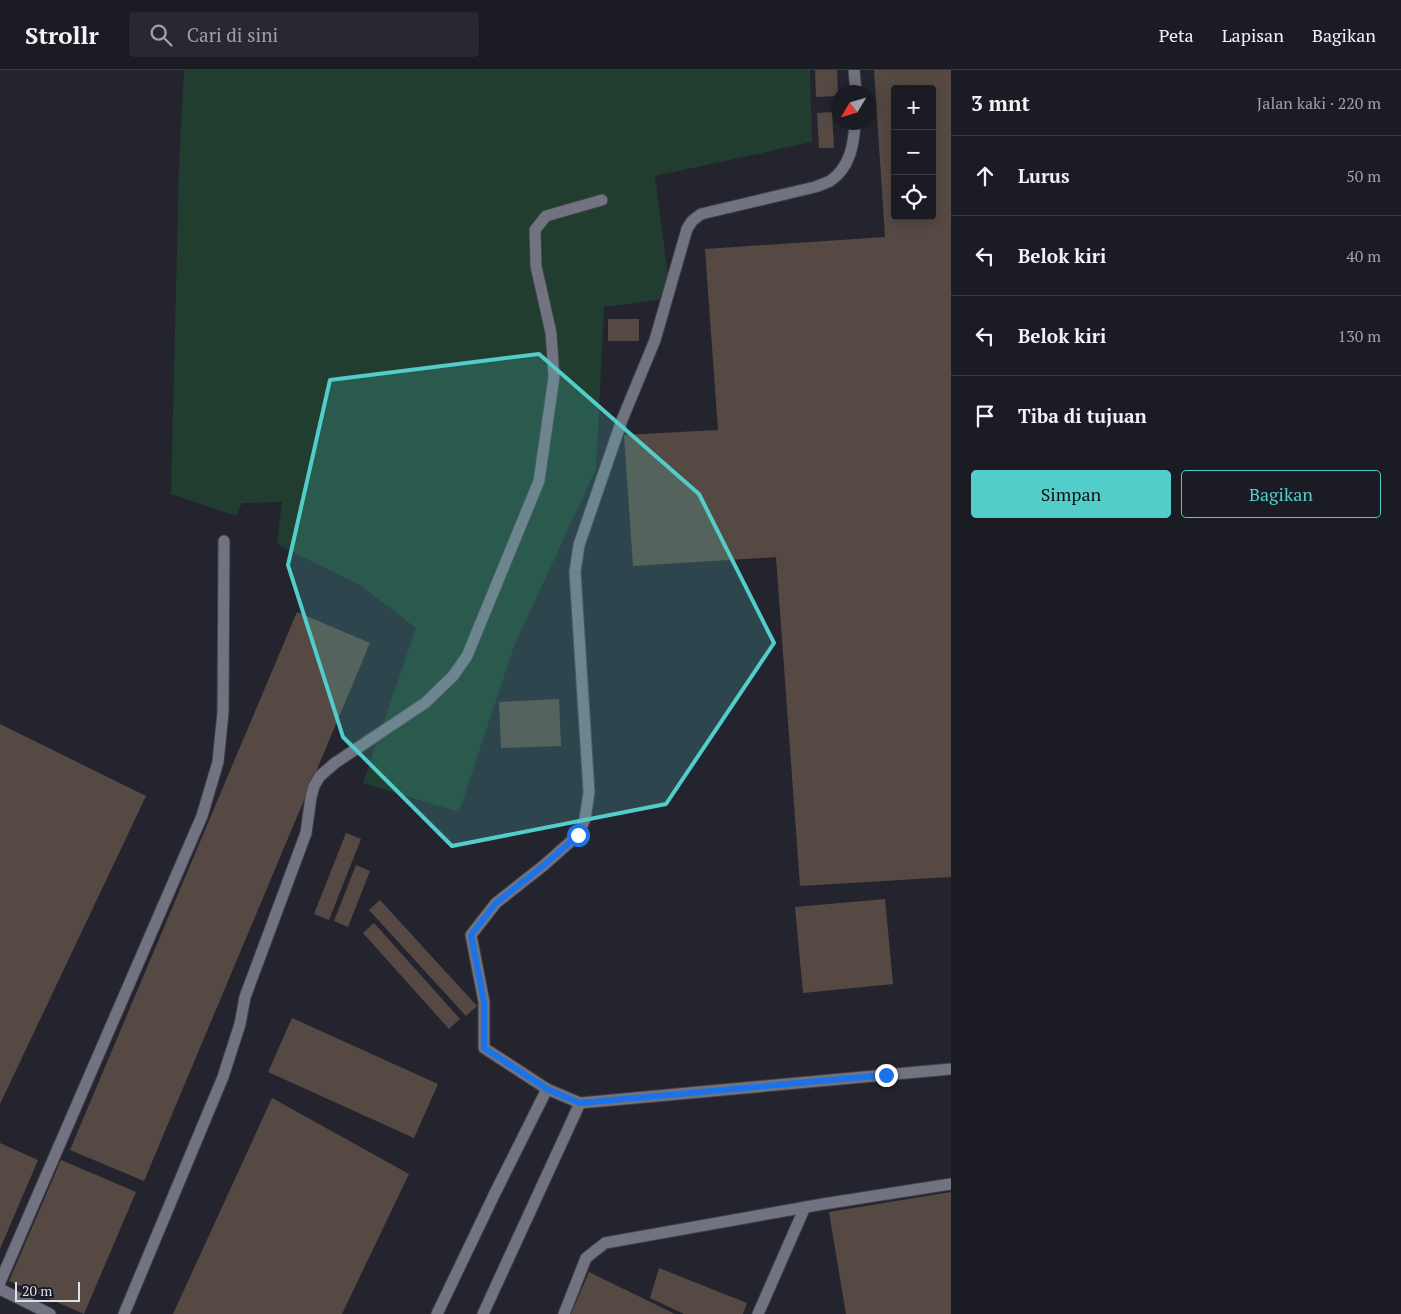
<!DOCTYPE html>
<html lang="id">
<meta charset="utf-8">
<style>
body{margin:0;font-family:"PT Serif",serif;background:#282830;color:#f1f3f6}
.controls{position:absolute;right:15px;top:15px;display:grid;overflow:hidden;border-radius:5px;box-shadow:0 2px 12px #0003}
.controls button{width:45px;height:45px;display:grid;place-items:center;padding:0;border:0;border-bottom:1px solid #393941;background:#1b1b23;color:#f1f3f6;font:25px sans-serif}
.compass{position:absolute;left:831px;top:15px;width:45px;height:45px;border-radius:50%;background:#1b1b23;box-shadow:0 2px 12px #0003;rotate:232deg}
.scale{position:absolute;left:15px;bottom:12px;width:65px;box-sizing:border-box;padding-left:5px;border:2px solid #dfdfe6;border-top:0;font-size:14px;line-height:18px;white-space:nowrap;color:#dfdfe6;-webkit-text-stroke:4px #1b1b25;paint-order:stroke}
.stop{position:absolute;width:15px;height:15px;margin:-11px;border:4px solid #1a73e8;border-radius:50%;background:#fff}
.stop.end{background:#1a73e8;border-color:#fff;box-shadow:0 1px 5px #0008}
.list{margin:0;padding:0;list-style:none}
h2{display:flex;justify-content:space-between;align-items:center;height:65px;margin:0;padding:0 20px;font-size:21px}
h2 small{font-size:16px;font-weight:400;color:#a0a1a6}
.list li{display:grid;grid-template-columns:32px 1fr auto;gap:15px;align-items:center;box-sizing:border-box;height:80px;padding:0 20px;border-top:1px solid #393941}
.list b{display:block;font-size:19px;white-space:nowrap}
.list em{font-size:16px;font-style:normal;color:#a0a1a6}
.actions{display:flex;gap:10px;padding:15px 20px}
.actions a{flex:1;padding:11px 0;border:1px solid #53cdc9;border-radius:5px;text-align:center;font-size:18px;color:#53cdc9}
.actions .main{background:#53cdc9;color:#111}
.icon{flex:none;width:28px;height:28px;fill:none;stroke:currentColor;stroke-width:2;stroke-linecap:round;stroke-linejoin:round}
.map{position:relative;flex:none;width:951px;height:1244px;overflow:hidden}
header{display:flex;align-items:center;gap:30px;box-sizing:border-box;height:70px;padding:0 25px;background:#1b1b23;border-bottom:1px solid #393941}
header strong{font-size:24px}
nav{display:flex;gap:28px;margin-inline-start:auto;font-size:18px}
.search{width:350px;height:45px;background:#282830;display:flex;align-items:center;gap:12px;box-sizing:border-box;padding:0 18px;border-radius:5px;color:#a0a1a6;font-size:19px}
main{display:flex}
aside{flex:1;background:#1b1b23}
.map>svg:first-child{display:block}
</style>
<header>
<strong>Strollr</strong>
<div class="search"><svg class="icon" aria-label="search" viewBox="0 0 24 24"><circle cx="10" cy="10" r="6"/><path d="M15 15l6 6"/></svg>Cari di sini</div>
<nav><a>Peta</a><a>Lapisan</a><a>Bagikan</a></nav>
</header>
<main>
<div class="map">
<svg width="951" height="1244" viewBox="0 0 951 1244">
<rect width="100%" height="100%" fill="#24242f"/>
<path fill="#203d2f" d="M184 0H810L812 72 655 106 671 228 604 237 596 399 514 576 459 742 363 713 416 558 360 515 277 474 282 432 242 433 236 446 171 424 179 96Z"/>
<g fill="#564943" fill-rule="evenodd">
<path d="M815 0H837L838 26 816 27Z"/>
<path d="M874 0H951V807L800 816 776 487 633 496 624 365 718 360 705 179 885 167ZM895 19H932V146H895Z"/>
<path d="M832 42 834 78H819L817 43Z"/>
<rect x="608" y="249" width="31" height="22"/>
<path d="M297 542 370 573 144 1111 70 1080Z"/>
<path d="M559 629 561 676 501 678 499 632Z"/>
<path d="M0 654 146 726 0 1034Z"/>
<path d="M346 763 361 769 329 850 314 844Z"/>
<path d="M356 795 370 801 348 857 334 851Z"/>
<path d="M885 829 893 914 803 923 795 837Z"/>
<path d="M380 830 477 936 466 946 369 840Z"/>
<path d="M374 853 460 949 449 959 363 863Z"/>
<path d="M292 948 438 1014 414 1068 268 1002Z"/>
<path d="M272 1028 409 1104 342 1244H173Z"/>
<path d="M0 1073 38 1090 0 1179Z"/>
<path d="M61 1090 136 1122 84 1244 9 1211Z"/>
<path d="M951 1122V1244H846L829 1142Z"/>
<path d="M659 1198 747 1233 743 1244H684L650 1228Z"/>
<path d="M589 1202 675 1244H571Z"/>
</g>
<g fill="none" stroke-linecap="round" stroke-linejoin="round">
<g stroke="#403f49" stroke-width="13">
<g id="lane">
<path d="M854 0 856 22"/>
<path d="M855 52C854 74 850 98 830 111 826 113 820 115 815 117L701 144 692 151 687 159 655 270 622 350 579 475 575 502 589 722 585 749 578 765 543 796 496 833 471 865 484 932V978L547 1019 580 1033 951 999"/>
<path d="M0 1212 202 746 218 692 223 642 224 471"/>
<path d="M0 1219 50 1244"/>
<path d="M124 1244 223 1007 240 954 245 927 306 763 311 727 314 716 320 706 335 693 425 633 453 606 467 586 539 411 554 307 551 263 536 196 535 160 546 146 602 130"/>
<path d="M437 1244 495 1123 547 1019"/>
<path d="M483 1244 580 1033"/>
<path d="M564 1244 586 1188 605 1173 823 1134 951 1114"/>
<path d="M758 1244 805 1137"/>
</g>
</g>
<use href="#lane" stroke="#727380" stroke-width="11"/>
</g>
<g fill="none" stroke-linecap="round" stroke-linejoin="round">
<path stroke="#1a73e8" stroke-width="6" d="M578 765 543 796 496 833 471 865 484 932V978L547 1019 580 1033 886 1005"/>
</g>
<path fill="#53cdc9" fill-opacity="0.2" stroke="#53cdc9" stroke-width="4" stroke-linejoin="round" d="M539 284 699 424 774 573 666 734 452 776 343 667 288 495 330 310Z"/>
</svg>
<div class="controls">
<button>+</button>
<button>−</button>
<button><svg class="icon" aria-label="locate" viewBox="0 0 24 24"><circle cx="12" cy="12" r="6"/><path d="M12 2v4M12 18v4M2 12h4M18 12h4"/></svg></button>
</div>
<svg class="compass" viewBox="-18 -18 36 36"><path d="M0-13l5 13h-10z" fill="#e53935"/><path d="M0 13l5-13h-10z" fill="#a0a1a6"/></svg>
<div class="scale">20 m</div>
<div class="stop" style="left:578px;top:765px"></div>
<div class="stop end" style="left:886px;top:1005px"></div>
</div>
<aside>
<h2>3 mnt<small>Jalan kaki · 220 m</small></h2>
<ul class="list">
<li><svg class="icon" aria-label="ahead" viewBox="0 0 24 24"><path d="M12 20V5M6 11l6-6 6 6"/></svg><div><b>Lurus</b></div><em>50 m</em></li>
<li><svg class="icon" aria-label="left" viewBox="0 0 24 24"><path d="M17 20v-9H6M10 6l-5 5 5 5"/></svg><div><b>Belok kiri</b></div><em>40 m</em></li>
<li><svg class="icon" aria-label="left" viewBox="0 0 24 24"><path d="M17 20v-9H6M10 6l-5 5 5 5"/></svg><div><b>Belok kiri</b></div><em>130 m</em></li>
<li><svg class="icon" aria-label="arrive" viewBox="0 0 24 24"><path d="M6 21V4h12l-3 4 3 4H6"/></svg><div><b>Tiba di tujuan</b></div></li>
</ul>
<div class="actions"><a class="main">Simpan</a><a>Bagikan</a></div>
</aside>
</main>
